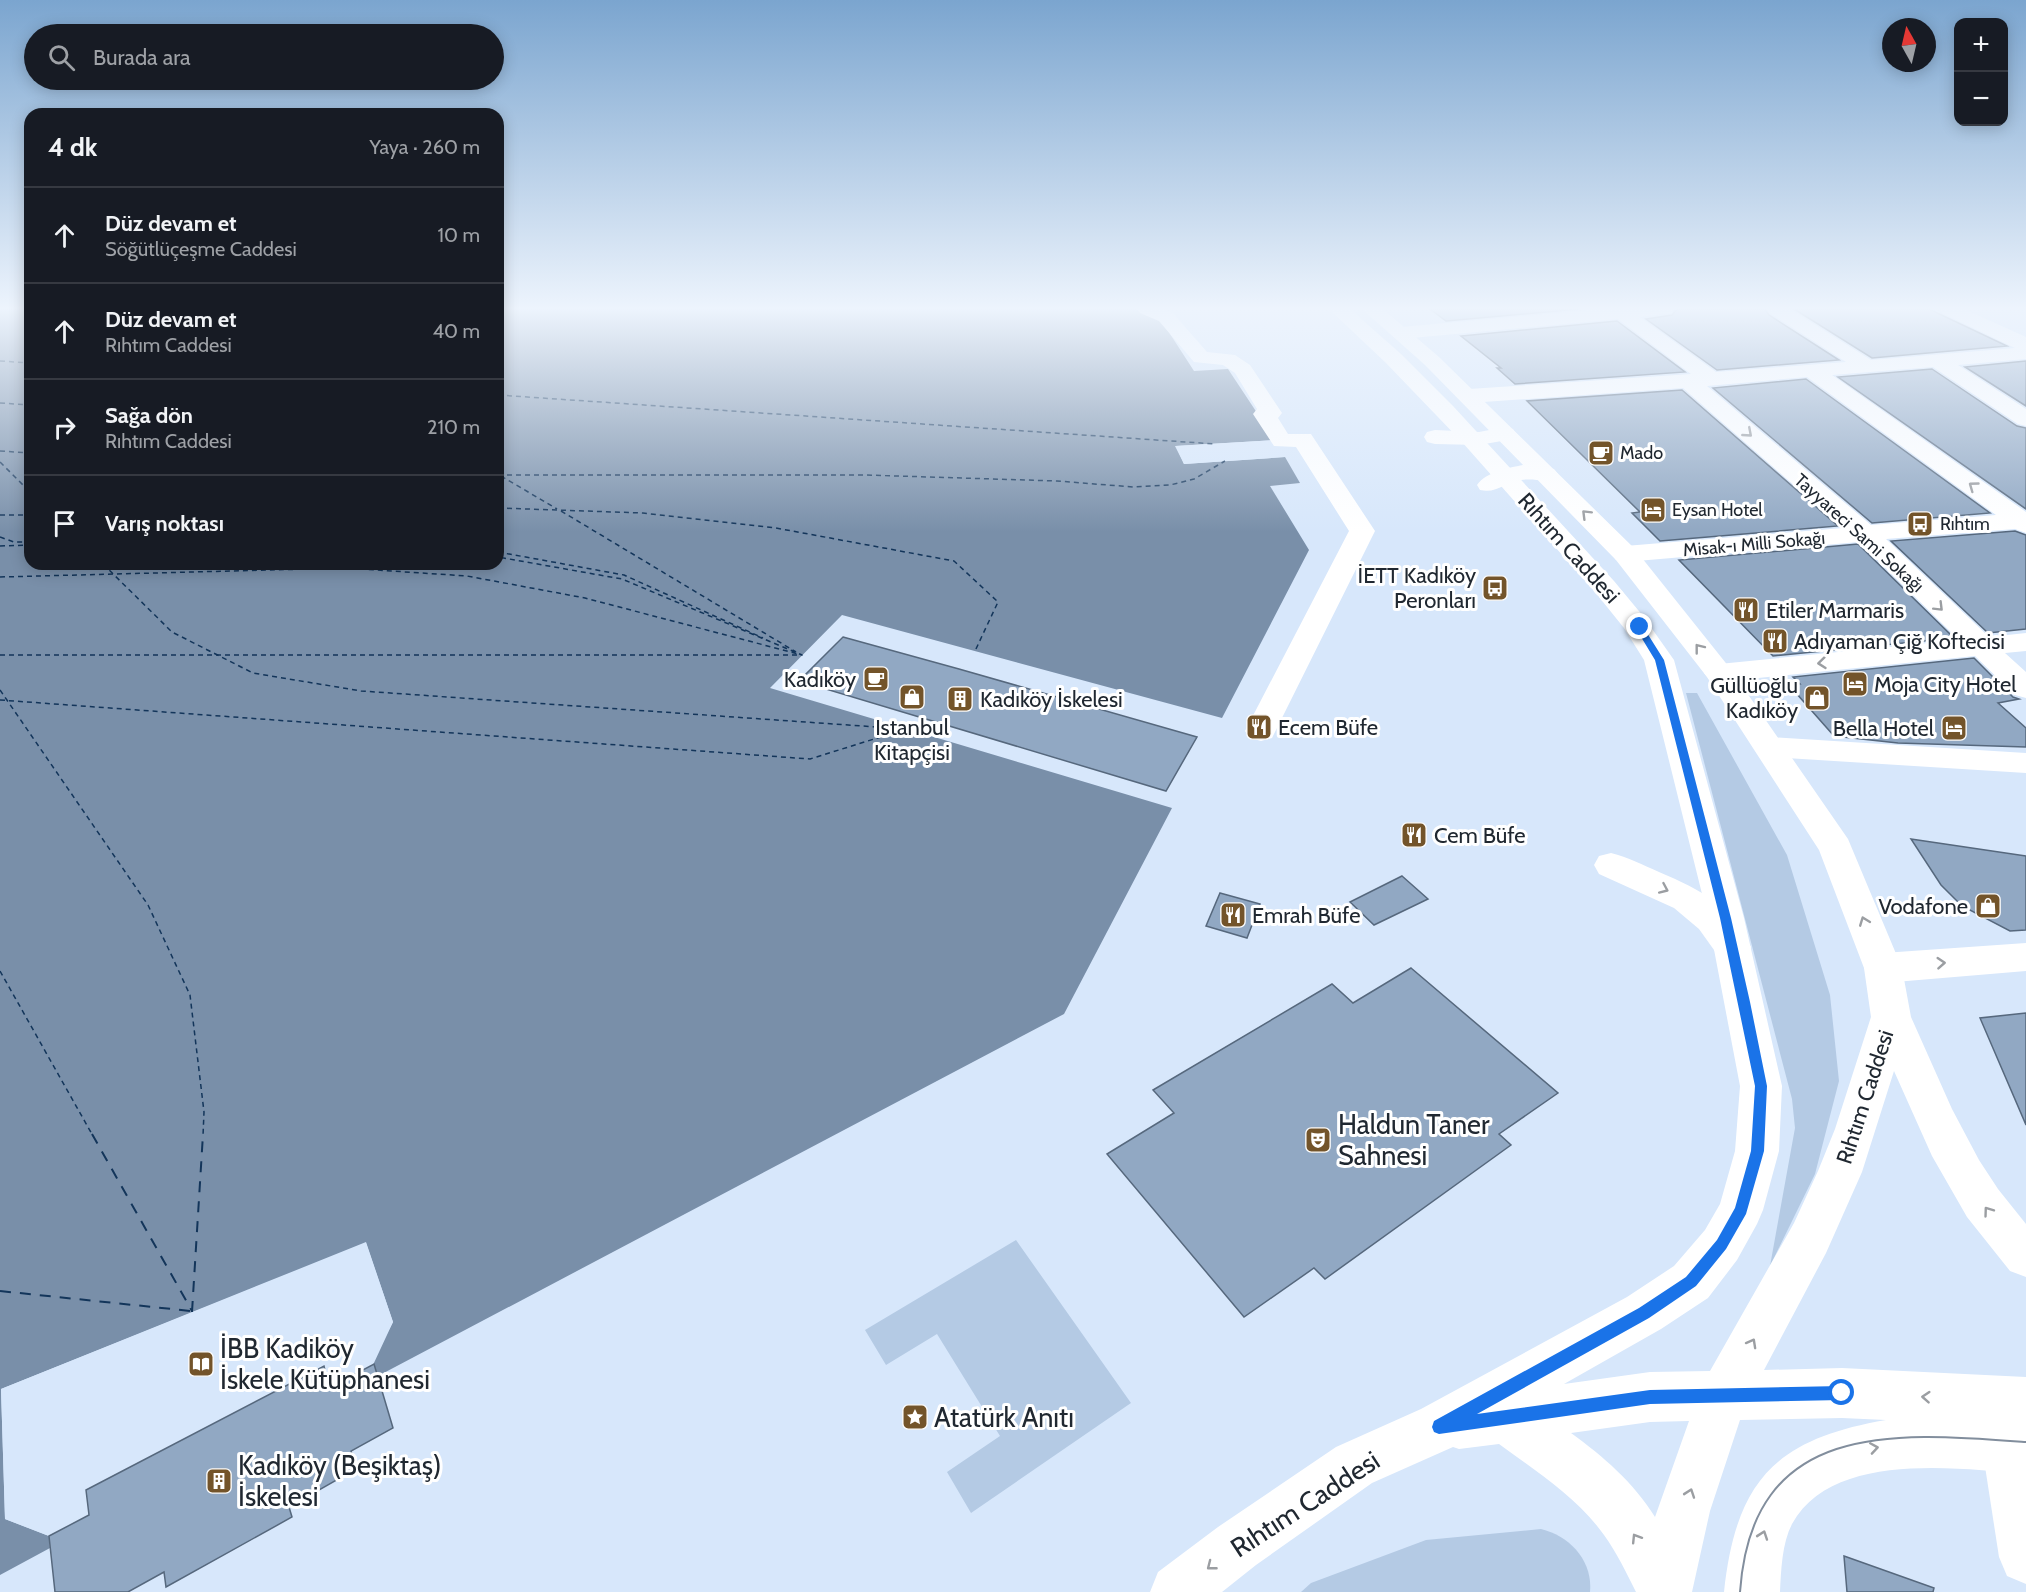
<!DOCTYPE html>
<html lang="tr">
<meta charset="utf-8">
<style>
body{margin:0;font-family:Cabin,sans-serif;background:#242831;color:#f1f3f6}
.controls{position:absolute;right:18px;top:18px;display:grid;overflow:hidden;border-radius:12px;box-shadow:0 3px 15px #0003}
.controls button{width:54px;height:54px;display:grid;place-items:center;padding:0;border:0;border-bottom:2px solid #363941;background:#171b24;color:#f1f3f6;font:30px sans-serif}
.compass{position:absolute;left:1882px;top:18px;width:54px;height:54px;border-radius:50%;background:#171b24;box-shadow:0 3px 15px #0003;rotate:352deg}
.stop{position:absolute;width:18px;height:18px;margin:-14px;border:4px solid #1a73e8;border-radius:50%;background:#fff}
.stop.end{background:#1a73e8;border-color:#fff;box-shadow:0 2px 6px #0008}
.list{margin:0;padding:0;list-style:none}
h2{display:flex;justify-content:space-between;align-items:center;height:78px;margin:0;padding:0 24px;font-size:26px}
h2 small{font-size:20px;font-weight:400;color:#9ea1a6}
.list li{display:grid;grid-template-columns:39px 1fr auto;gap:18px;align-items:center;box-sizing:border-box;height:96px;padding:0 24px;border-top:2px solid #363941}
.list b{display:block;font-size:22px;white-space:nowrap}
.list p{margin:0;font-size:20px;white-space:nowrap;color:#9ea1a6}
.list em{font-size:20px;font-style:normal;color:#9ea1a6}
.icon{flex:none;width:33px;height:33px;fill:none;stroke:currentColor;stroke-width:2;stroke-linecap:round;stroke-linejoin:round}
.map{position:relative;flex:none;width:2026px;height:1592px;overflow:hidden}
.search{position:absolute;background:#171b24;box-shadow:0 3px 15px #0003;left:24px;top:24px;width:480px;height:66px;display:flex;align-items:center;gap:15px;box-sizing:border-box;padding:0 21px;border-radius:33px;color:#9ea1a6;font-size:22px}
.panel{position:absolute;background:#171b24;box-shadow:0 3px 15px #0003;left:24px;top:108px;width:480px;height:462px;border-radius:18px}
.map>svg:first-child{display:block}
</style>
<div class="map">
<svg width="2026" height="1592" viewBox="0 0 2026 1592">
<rect width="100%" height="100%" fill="#d7e7fb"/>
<g fill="#b4cae4">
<path d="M1686 693H1697L1787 855 1830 995 1839 1081 1815 1174 1770 1266 1795 1128 1792 1099Z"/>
<path d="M1016 1240 1131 1403 971 1513 947 1472 1000 1436 937 1334 886 1365 865 1330Z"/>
<path d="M1541 1529C1570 1536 1593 1561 1590 1592H1301L1311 1583 1426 1540Z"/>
</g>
<path fill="#798fa9" d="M0 309H30V564H498V309H1136L1161 320 1194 371 1228 369 1275 440 1176 446 1184 464 1285 457 1300 483 1270 486 1309 550 1222 718 842 615 770 688 1172 808 1064 1014 378 1376 373 1365 393 1322 366 1243 1 1389 5 1519 49 1536 50 1548 0 1575Z"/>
<g fill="#d7e7fb">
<path d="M1275 440 1276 443 1180 449 1186 461 1284 454 1285 457 1184 464 1175 446Z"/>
<path d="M366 1242 393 1322 370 1366 390 1322 364 1246 4 1391 8 1517 52 1535 49 1536 5 1519 1 1389Z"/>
</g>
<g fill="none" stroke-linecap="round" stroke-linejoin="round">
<g stroke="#13355a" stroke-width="1.5" stroke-dasharray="5 4" stroke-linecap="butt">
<path d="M0 361 30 363"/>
<path d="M498 395 1215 444"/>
<path d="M0 403 30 405"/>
<path d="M0 451 30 453"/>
<path d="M0 462 30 492"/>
<path d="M498 475H865L1057 481 1133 487 1170 485 1194 479 1225 461"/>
<path d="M501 476 557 509"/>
<path d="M498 508 643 513 776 528 954 561 998 602 975 651"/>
<path d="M561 511 796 652"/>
<path d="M0 515H30"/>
<path d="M0 537 14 542H30"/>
<path d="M0 546 30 545"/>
<path d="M498 552 624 575 763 638"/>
<path d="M103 564 172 632 253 673 361 691 906 729"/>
<path d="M0 577 346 568 467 576 585 598 802 655 622 579 498 557"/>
<path d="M0 655H798"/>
<path d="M0 690 148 905 190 995 204 1112 203 1136"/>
<path d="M0 700 810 759 906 729"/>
<path d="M0 971 93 1136"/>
</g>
<g stroke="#13355a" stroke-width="2" stroke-dasharray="11 9" stroke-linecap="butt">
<path d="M92 1134 192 1311"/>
<path d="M0 1291 191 1311"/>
<path d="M192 1312 203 1134"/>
</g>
</g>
<g fill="#91a8c3" stroke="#56687d" stroke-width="1.5">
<path d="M1430 309H1579L1446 321Z"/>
<path d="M1677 309H1765L1769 315 1839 360 1717 370 1646 319 1672 315Z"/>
<path d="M1794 309H1929L2007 346 1872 358Z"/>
<path d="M1617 321 1685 372 1515 384 1497 368H1501L1461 336Z"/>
<path d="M2026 361V406L1965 367Z"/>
<path d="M1932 369 2017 426 2026 428V509L1838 377Z"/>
<path d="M1806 379 1990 513 1872 523 1713 388Z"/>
<path d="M1682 390 1838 526 1660 541 1632 513 1640 512 1527 401Z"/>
<path d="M2015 531 2026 535V629L1988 633 1891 541Z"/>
<path d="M1858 544 1954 638 1773 656 1679 560Z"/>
<path d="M843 637 959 669 1197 737 1166 791 799 681Z"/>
<path d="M1974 658 2013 697 2019 699 1998 703 2026 728V747L1898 743 1834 736 1789 685 1800 684 1793 677Z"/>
<path d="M1911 839 2026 856V930L2010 931 1962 906 1941 885Z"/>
<path d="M1402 876 1428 899 1374 925 1350 902Z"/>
<path d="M1220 893 1260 904 1247 938 1206 926Z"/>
<path d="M1411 968 1558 1093 1499 1134 1511 1145 1325 1279 1314 1268 1244 1317 1107 1154 1174 1113 1153 1090 1332 984 1353 1003Z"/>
<path d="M2026 1013V1125L1980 1018Z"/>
<path d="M374 1364 393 1428 351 1451 356 1469 289 1507 292 1517 166 1587 164 1572 128 1592H55L49 1536 89 1515 86 1490 324 1366 329 1388Z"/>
<path d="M1844 1556 1934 1588 1933 1592H1847Z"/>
</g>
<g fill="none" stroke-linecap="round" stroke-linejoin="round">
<g fill="#fff" fill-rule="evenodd">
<path d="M1137 309H1163L1173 313 1207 352 1235 355 1250 365 1282 413 1278 418 1288 434H1311L1375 531 1272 738 1261 741 1250 738 1245 731 1349 531 1296 447 1274 446 1253 414 1257 409 1235 373 1223 365 1194 362 1159 321 1140 313Z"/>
<path d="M1603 309H1675L1672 313 1640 317 1716 372 1846 362 1770 313 1767 309H1790L1871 360 2015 348 1942 313 1939 309H1964L2026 337V359L1958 365 2026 409V426L2018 424 1933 367 1832 375 2026 512V533L2015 529 1886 539 1989 637 2026 633V651L2005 653 2026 672V698L2015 695 1975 656 1719 682 1709 679 1704 673 1709 667 1719 664 1959 640 1859 542 1625 562 1616 560 1612 554 1616 548 1625 546 1843 528 1683 388 1469 403 1461 401 1458 396 1461 391 1469 389 1691 374 1618 319 1401 339 1394 337 1391 333 1394 329 1401 327ZM1807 377 1996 515 1871 525 1707 386Z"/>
<path d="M1505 427 1513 429 1516 434 1513 439 1479 445 1435 444 1427 442 1424 437 1427 432 1435 430 1479 432Z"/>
<path d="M1523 465 1554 469 1558 474 1554 479C1543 482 1533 478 1521 480 1505 482 1497 494 1480 490L1477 485C1486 472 1508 468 1523 465Z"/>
<path d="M1770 737 2026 753V773L1770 757 1759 754 1754 747 1759 740Z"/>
<path d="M1611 853C1628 857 1643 865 1659 872 1703 891 1727 903 1751 947L1745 957 1732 961 1719 957 1699 929 1674 908 1599 874 1594 865 1599 856Z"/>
<path d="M2026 943V971L1883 983 1870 978 1864 968 1870 958 1883 953Z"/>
<path d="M2008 1421 2026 1426V1584L2007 1576 1999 1557 1982 1447 1990 1429Z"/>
</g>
<path fill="#fff" fill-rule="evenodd" d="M1329 309H1350L1401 354 1453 406 1614 581 1643 616 1674 660 1744 918 1782 1086 1779 1151 1763 1210 1757 1224 1737 1260 1708 1298 1661 1329 1564 1384 1650 1372 1710 1371 1794 1223 1818 1171 1835 1129 1871 1017 1864 968 1819 850 1707 677 1616 560 1425 365 1362 309H1383L1439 357 1634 548 1729 667 1848 839 1902 968 1911 1017 1952 1109 1979 1160 1998 1189 2026 1224V1277L2010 1271 1967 1217 1932 1156 1894 1071 1862 1172 1826 1253 1764 1370 1842 1368 2026 1377V1474C1957 1468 1832 1451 1792 1524 1782 1543 1781 1571 1780 1592H1724C1736 1480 1776 1439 1886 1420L1842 1418 1740 1420 1710 1511 1692 1592H1636C1626 1572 1617 1553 1604 1535 1577 1497 1536 1471 1499 1444L1459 1449 1453 1447 1372 1483 1256 1565 1222 1592H1150L1158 1572 1218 1527 1336 1447 1421 1409 1627 1297 1674 1266 1705 1230 1720 1204 1735 1151 1740 1086 1708 918 1644 660 1624 628 1595 592 1462 442 1386 363ZM1689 1421 1655 1517C1633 1482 1604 1457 1571 1433L1650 1422Z"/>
<path stroke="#828e9d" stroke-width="2" d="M1740 1592C1752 1419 1895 1432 2026 1442"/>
</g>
<defs><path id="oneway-chevron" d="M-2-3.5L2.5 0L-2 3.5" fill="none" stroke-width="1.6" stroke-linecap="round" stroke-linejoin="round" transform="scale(1.5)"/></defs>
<g stroke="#9b9ea2">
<use href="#oneway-chevron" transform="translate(1748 433) rotate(41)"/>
<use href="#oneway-chevron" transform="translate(1973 486) rotate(-144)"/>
<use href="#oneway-chevron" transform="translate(1586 514) rotate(-135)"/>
<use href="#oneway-chevron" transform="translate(1939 607) rotate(45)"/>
<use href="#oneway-chevron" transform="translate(1699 648) rotate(-128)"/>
<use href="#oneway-chevron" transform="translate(1822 663) rotate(174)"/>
<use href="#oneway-chevron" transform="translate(1664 889) rotate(24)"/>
<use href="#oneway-chevron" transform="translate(1864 921) rotate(-111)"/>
<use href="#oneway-chevron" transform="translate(1941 963) rotate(-4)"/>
<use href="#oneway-chevron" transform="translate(1988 1211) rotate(-126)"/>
<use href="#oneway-chevron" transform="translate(1752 1343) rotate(-61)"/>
<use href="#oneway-chevron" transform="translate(1926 1397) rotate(-176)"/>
<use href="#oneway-chevron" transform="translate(1874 1448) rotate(-9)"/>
<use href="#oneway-chevron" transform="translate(1690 1493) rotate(-71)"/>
<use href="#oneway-chevron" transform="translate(1763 1535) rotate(-71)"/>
<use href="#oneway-chevron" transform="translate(1636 1538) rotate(-122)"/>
<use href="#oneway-chevron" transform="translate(1211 1566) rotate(142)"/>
</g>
<linearGradient id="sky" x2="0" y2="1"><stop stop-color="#7ba5cf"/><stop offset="0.58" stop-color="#edf4fd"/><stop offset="1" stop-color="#edf4fd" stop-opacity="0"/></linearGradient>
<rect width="2026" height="532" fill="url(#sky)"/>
<path fill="#1a73e8" d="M1637 625H1642L1664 660 1731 918 1750 1002 1767 1086 1764 1151 1746 1214 1726 1249 1696 1286 1649 1318 1477 1414 1650 1390 1842 1386 1847 1388 1849 1393 1847 1398 1842 1400 1650 1404 1439 1434 1434 1432 1432 1427 1434 1421 1639 1308 1686 1277 1717 1240 1735 1208 1751 1151 1755 1086 1720 918 1655 660 1635 627Z"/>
<defs>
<g id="cafe-square" transform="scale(1.35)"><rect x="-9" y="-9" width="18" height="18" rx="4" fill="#73542a" stroke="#fff"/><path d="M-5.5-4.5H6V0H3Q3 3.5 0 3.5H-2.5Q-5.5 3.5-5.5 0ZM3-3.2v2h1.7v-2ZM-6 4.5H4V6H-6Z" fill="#fff"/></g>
<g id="hotel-square" transform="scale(1.35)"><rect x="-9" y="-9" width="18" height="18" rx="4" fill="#73542a" stroke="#fff"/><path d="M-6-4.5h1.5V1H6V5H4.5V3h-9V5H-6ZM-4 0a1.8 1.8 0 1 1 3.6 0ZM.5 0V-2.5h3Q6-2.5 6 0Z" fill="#fff"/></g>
<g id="bus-square" transform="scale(1.35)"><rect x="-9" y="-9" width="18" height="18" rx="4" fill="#73542a" stroke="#fff"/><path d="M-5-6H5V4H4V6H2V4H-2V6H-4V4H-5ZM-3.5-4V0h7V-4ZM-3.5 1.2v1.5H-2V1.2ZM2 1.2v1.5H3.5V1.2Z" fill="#fff"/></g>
<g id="restaurant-square" transform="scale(1.35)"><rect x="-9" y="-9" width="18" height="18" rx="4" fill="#73542a" stroke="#fff"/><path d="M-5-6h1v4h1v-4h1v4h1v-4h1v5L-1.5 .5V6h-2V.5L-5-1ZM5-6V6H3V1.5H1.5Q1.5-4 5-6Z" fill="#fff"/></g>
<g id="shop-square" transform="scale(1.35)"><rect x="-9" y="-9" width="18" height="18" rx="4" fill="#73542a" stroke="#fff"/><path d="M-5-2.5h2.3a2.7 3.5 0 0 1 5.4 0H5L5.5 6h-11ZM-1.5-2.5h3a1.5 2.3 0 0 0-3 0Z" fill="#fff"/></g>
<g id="building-square" transform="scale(1.35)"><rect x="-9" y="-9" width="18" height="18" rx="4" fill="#73542a" stroke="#fff"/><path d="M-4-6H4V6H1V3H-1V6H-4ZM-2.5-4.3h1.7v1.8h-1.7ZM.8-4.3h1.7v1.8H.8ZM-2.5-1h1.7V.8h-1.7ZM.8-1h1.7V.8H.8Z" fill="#fff"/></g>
<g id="theatre-square" transform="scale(1.35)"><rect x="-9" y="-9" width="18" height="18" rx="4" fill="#73542a" stroke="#fff"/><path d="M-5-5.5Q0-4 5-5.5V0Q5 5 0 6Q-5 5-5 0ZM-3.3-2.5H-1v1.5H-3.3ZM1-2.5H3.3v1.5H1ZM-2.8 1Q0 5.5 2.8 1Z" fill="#fff"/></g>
<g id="library-square" transform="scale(1.35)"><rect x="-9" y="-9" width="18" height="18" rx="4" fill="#73542a" stroke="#fff"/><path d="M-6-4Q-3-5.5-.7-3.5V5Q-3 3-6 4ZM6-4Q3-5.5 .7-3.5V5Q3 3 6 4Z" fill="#fff"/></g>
<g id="sight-square" transform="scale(1.35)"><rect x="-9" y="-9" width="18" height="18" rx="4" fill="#73542a" stroke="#fff"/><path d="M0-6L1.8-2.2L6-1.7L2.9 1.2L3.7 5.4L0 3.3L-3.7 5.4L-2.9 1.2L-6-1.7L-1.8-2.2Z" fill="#fff"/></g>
</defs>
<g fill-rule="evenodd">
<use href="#cafe-square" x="1601" y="453"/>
<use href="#hotel-square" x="1653" y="510"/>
<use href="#bus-square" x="1920" y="524"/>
<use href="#bus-square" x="1495" y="588"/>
<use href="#restaurant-square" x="1746" y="610"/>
<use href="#restaurant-square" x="1775" y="641"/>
<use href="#cafe-square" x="876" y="679"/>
<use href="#hotel-square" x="1855" y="684"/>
<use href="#shop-square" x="912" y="697"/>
<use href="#shop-square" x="1817" y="698"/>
<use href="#building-square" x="960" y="699"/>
<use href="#restaurant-square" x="1259" y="727"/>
<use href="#hotel-square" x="1954" y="728"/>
<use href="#restaurant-square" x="1414" y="835"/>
<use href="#shop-square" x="1988" y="906"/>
<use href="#restaurant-square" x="1233" y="915"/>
<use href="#theatre-square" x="1318" y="1140"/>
<use href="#library-square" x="201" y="1364"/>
<use href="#sight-square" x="915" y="1417"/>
<use href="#building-square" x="219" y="1481"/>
</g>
<g text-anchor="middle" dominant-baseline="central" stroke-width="6" stroke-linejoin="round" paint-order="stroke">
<g font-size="18" fill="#202831" stroke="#fff" text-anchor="start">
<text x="1620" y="453">Mado</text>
<text x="1672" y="510">Eysan Hotel</text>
<text x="1940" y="524">Rıhtım</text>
</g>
<g font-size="18" fill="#202831" stroke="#fff">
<text transform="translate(1859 533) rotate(42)">Tayyareci Sami Sokağı</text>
<text transform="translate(1754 544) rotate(-5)">Misak-ı Milli Sokağı</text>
</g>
<g font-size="22" fill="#202831" stroke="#fff">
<text transform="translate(1569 548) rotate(48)">Rıhtım Caddesi</text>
<text transform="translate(1865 1097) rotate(-72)">Rıhtım Caddesi</text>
</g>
<g font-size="22" fill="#202831" stroke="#fff" text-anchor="start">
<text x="1476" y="575" text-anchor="end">İETT Kadıköy<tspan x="1476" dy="25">Peronları</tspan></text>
<text x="1766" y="610">Etiler Marmaris</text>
<text x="1794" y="641">Adıyaman Çiğ Koftecisi</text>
<text x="856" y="679" text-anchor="end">Kadıköy</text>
<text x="1874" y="684">Moja City Hotel</text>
<text x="1798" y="685" text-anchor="end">Güllüoğlu<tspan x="1798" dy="25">Kadıköy</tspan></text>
<text x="980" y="699">Kadıköy İskelesi</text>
<text x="912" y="727" text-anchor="middle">Istanbul<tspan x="912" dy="25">Kitapçisi</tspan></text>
<text x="1278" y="727">Ecem Büfe</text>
<text x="1934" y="728" text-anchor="end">Bella Hotel</text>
<text x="1434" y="835">Cem Büfe</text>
<text x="1968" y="906" text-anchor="end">Vodafone</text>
<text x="1252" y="915">Emrah Büfe</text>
</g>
<g font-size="27" fill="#202831" stroke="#fff" text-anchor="start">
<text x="1338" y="1124">Haldun Taner<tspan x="1338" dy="31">Sahnesi</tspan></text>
<text x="220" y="1348">İBB Kadiköy<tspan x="220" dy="31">İskele Kütüphanesi</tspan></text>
<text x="934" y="1417">Atatürk Anıtı</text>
<text x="238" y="1465">Kadıköy (Beşiktaş)<tspan x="238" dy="31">İskelesi</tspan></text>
</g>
<g font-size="27" fill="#202831" stroke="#fff">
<text transform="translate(1305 1504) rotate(-33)">Rıhtım Caddesi</text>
</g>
</g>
</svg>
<div class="controls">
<button>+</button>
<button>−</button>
</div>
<svg class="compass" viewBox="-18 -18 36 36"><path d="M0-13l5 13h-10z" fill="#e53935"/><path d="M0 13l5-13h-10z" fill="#9ea1a6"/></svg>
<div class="stop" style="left:1842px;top:1393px"></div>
<div class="stop end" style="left:1640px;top:627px"></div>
<div class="search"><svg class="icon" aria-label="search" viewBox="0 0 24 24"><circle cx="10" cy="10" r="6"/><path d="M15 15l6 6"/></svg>Burada ara</div>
<section class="panel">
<h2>4 dk<small>Yaya · 260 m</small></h2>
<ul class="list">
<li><svg class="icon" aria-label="ahead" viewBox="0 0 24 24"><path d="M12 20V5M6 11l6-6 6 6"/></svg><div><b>Düz devam et</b><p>Söğütlüçeşme Caddesi</p></div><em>10 m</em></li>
<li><svg class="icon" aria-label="ahead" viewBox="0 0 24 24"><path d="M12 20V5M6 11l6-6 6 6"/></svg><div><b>Düz devam et</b><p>Rıhtım Caddesi</p></div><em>40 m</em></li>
<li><svg class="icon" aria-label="right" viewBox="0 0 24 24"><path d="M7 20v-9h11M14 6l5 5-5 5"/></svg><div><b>Sağa dön</b><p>Rıhtım Caddesi</p></div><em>210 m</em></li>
<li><svg class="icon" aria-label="arrive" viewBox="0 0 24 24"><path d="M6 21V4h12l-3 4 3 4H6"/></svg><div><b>Varış noktası</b></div></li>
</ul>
</section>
</div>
